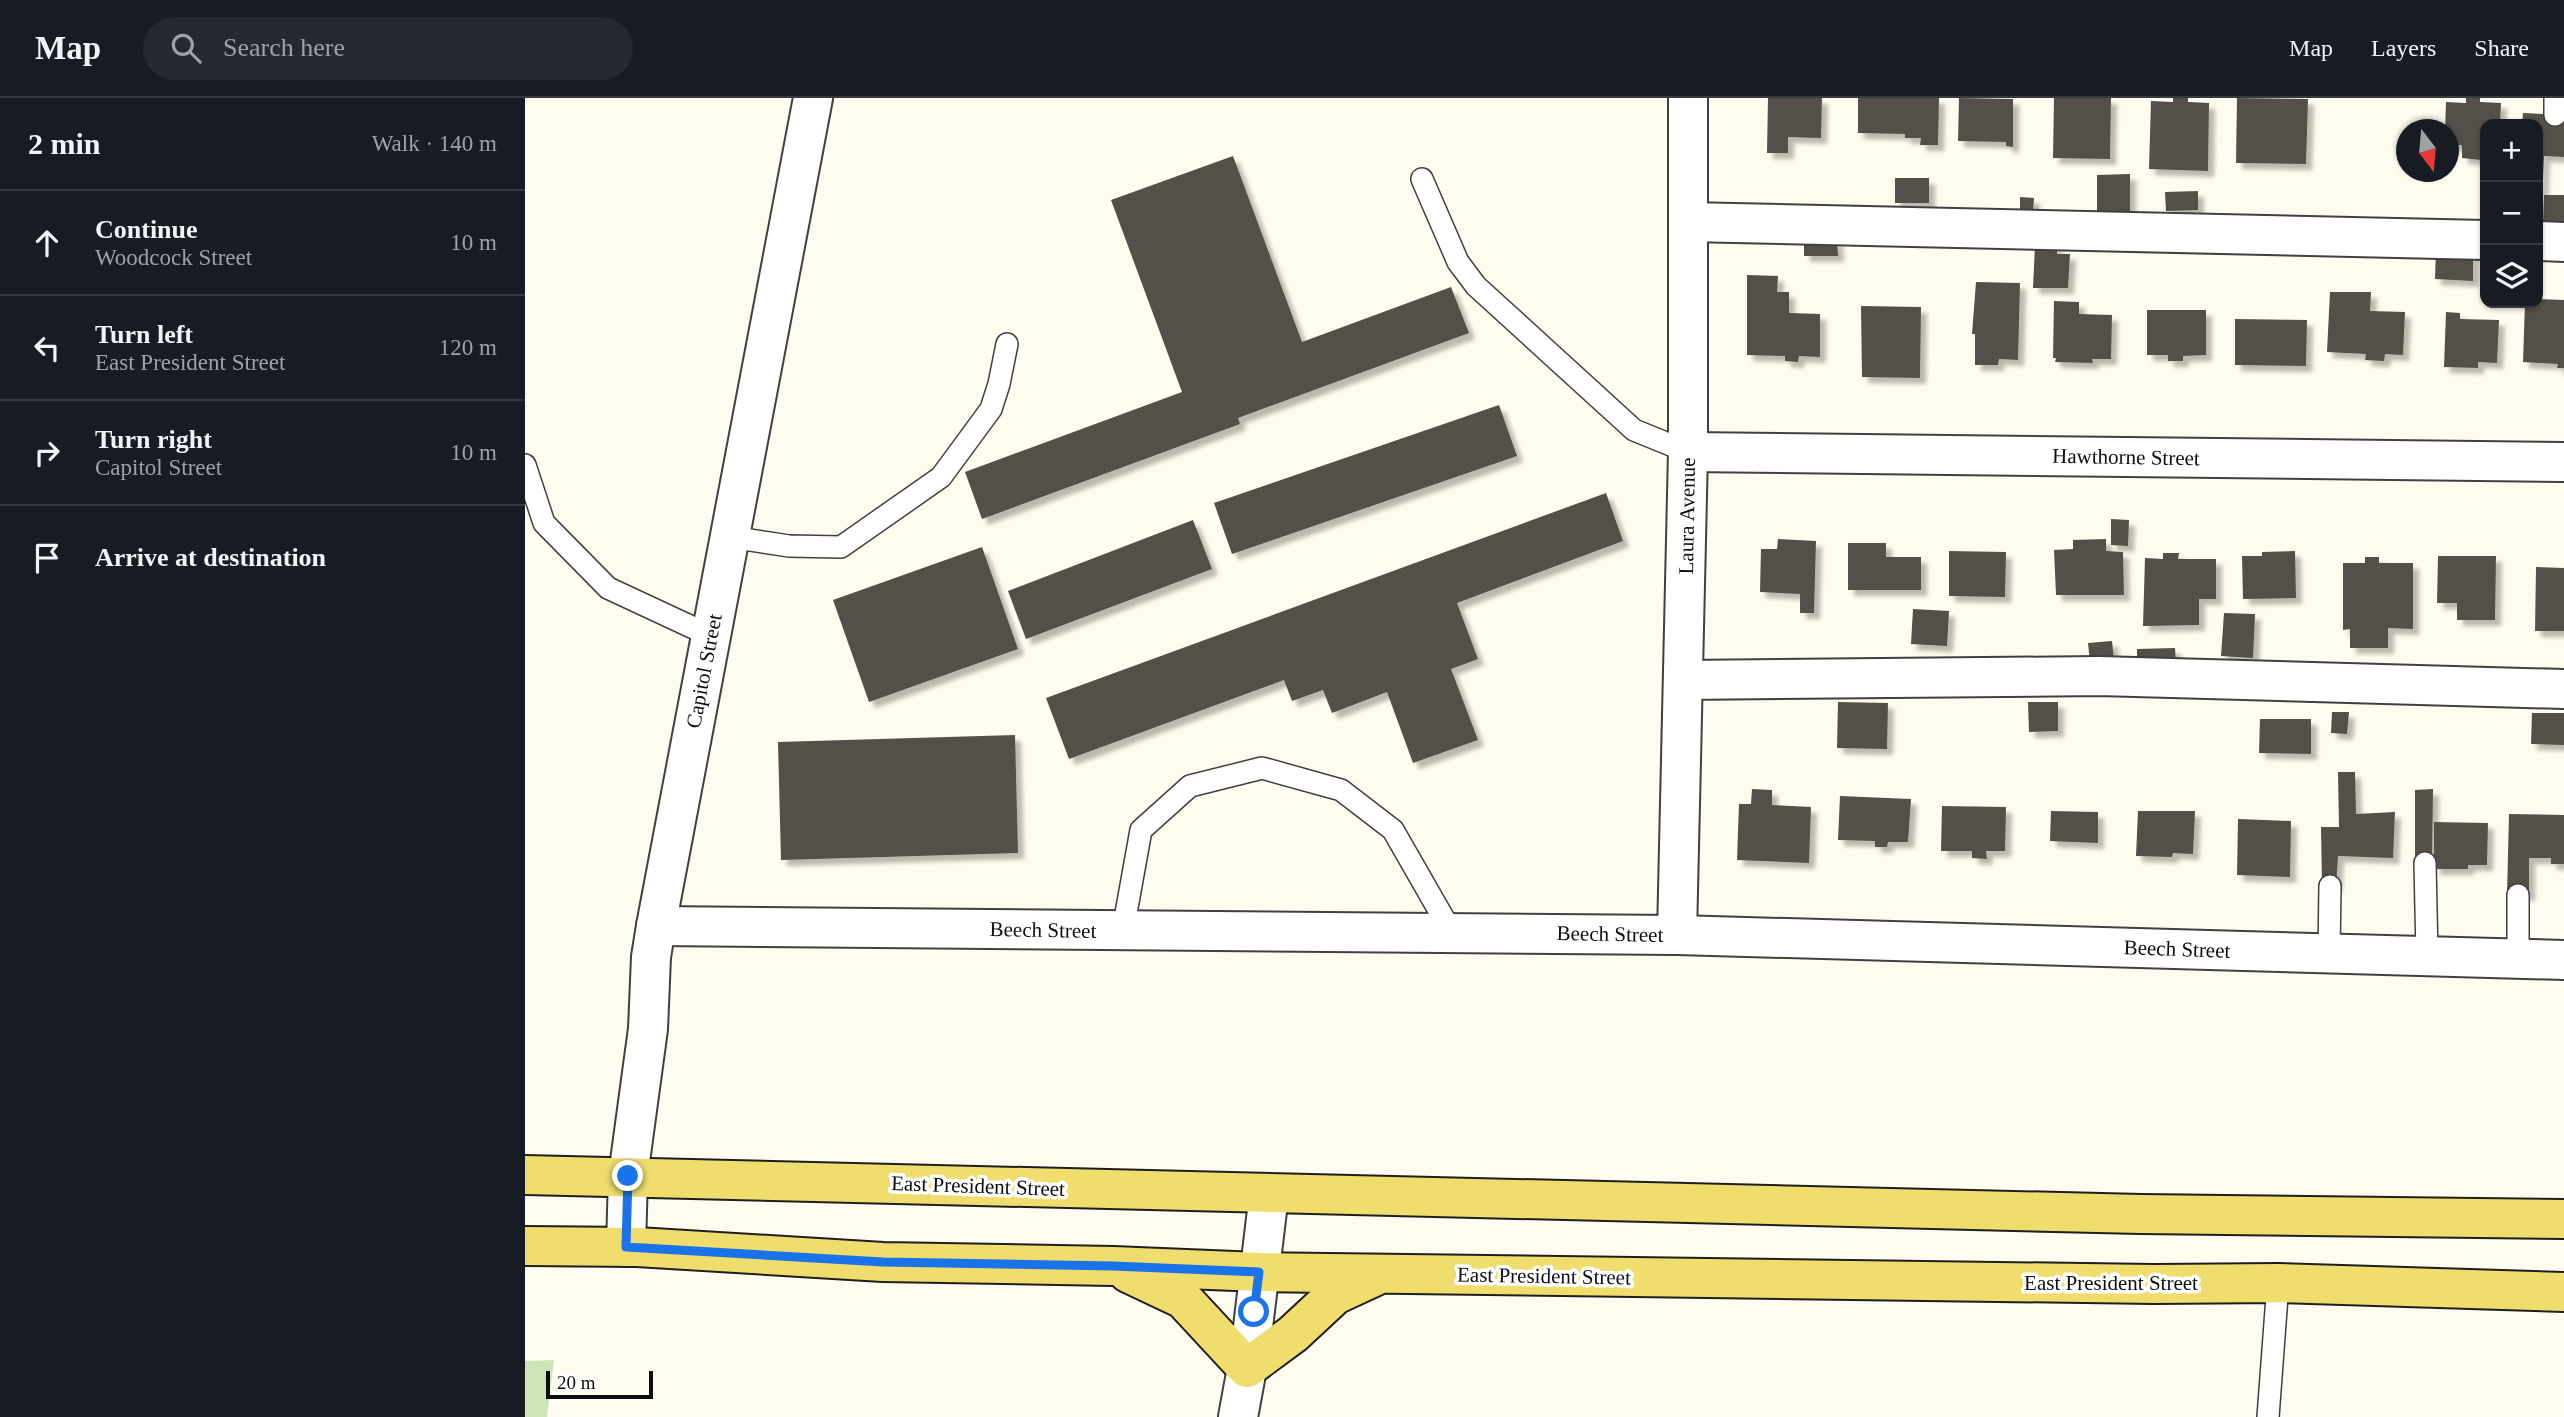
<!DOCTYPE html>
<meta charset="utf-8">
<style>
body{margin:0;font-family:Georgia,serif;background:#242831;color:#f1f3f6}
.controls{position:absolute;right:21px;top:21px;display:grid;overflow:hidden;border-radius:14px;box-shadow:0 2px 5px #0004}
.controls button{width:63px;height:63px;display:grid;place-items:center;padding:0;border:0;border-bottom:2px solid #363941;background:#171b24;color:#f1f3f6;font:35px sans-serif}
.compass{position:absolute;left:1871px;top:21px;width:63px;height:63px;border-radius:50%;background:#171b24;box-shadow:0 2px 5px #0004;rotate:164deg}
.scale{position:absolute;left:21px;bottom:18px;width:107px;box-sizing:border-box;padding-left:7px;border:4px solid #0d0d0d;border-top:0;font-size:19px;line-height:24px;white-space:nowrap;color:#0d0d0d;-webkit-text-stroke:5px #fff;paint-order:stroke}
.stop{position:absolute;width:21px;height:21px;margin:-16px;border:5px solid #1a73e8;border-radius:50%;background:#fff}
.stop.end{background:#1a73e8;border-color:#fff;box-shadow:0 2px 7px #0008}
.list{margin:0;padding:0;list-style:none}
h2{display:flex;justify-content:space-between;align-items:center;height:91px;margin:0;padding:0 28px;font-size:30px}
h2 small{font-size:23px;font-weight:400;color:#9ea1a6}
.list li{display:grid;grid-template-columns:46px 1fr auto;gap:21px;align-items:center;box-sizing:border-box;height:105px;padding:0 28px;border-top:2px solid #363941}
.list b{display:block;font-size:26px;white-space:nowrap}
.list p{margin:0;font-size:23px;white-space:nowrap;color:#9ea1a6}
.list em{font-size:23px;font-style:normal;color:#9ea1a6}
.icon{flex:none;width:38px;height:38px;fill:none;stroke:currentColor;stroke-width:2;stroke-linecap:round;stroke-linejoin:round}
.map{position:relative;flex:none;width:2039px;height:1319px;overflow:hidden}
header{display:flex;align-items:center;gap:42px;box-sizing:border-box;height:98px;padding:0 35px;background:#171b24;border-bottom:2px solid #363941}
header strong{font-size:33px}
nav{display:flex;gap:38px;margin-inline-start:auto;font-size:24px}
.search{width:490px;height:63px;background:#242831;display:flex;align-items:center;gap:18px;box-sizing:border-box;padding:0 24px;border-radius:38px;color:#9ea1a6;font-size:26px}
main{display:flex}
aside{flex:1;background:#171b24}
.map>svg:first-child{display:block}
</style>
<header>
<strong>Map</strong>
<div class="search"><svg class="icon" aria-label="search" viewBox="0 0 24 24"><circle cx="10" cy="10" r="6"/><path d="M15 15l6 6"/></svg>Search here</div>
<nav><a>Map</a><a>Layers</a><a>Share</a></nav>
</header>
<main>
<aside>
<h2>2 min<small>Walk · 140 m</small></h2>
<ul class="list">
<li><svg class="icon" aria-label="ahead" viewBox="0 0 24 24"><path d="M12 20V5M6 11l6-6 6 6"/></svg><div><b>Continue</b><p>Woodcock Street</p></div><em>10 m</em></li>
<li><svg class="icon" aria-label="left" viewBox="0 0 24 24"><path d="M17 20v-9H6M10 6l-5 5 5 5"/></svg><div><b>Turn left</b><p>East President Street</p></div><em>120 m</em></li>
<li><svg class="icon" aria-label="right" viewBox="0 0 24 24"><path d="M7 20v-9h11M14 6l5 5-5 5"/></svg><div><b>Turn right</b><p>Capitol Street</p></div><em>10 m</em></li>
<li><svg class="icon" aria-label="arrive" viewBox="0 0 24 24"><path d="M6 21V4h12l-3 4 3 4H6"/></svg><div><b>Arrive at destination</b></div></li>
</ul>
</aside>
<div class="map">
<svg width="2039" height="1319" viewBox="0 0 2039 1319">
<defs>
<filter id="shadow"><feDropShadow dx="6" dy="6" stdDeviation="2" flood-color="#0004"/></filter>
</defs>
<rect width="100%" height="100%" fill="#fefcee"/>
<path fill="#cce6ba" d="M29 1262 22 1319H0V1263Z"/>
<g fill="#554f4a" filter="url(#shadow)">
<path d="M1243 0H1297L1296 40 1263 39V55H1242Z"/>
<path d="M1333 0H1414L1413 47H1395L1396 40H1380V36L1333 35Z"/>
<path d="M1434 0 1488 1V49L1481 48V44L1433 43Z"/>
<path d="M1529 0H1586L1585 61 1528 60Z"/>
<path d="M1648 0H1663V4L1684 5 1683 73 1624 71 1626 3 1648 4Z"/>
<path d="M1712 0 1783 1 1781 66 1711 65Z"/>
<path d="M1941 0H1955V4L1976 5 1975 26H1960V67H1956V62L1937 60V47H1924V32H1920L1921 4 1941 5Z"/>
<path d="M1998 15 2039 17V59L2019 58 2016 124H2013V26H1997Z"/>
<path d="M708 58 777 244 926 189 944 235 713 320 715 326 457 421 440 374 657 294 586 102Z"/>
<path d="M1605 76V115H1572V77Z"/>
<rect x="1370" y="80" width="34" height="25"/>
<path d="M1673 93V112L1641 113 1640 94Z"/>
<path d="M2019 97H2039V126L2018 125Z"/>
<path d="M1495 99 1509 100 1508 113 1495 112Z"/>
<path d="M1279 142H1312L1313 158H1279Z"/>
<path d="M1510 147H1532V156H1545L1543 190H1508Z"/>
<path d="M1911 152 1948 153V183L1910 181Z"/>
<path d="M1222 177 1253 178 1252 194H1264V215L1295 216V259L1274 258 1273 264 1260 263V258L1222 257Z"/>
<path d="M1451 184 1495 185 1493 262 1474 261 1473 267H1450V236H1447Z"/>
<path d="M1805 194H1846L1845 213 1880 214 1878 257 1860 256 1859 263 1840 262 1841 256 1802 254Z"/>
<path d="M2013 201 2039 202V270H2032L2033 266 1998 264 2000 205H2013Z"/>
<path d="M1529 203 1554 204V216L1587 217 1586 261H1567L1568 265 1530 264 1531 260H1528Z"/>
<path d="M1336 208 1396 209 1395 280 1337 279Z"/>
<path d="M1622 212H1681V257L1658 258V263H1643V257H1622Z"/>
<path d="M1921 214 1935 215V221L1974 222 1972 265 1953 264V270L1919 269Z"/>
<path d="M1710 221 1782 222 1781 268 1710 267Z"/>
<path d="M974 307 992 358 707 456 689 405Z"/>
<path d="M1081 395 1098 443 932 505 953 561 926 571 953 642 888 665 862 594 807 615 798 592 767 603 759 582 544 661 521 600Z"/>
<path d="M1586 421 1604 422 1603 448 1586 447Z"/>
<path d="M668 422 687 471 501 541 483 493Z"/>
<path d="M1253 441 1291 443 1289 515H1275V496L1235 494 1236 451H1252Z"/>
<path d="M1581 441V453L1598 454 1599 497H1531L1529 452 1548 451V442Z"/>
<path d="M1323 445H1361V459H1396V492H1323Z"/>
<path d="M457 449 493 551 344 604 308 502Z"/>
<path d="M1424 453 1481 454 1480 499 1424 498Z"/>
<path d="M1770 453 1771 500 1718 501 1717 458H1737V454Z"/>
<path d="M1638 455H1654L1653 461H1691V501H1674V527L1618 528 1620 460 1638 461Z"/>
<path d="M1913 458H1971L1970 522H1932V505H1912Z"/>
<path d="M1840 459H1854V465H1888V531L1863 530V550H1825V531L1818 532V465H1840Z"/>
<path d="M2011 469 2039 470V533H2010Z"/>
<path d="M1388 511 1424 513 1422 548 1386 546Z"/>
<path d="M1699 515 1730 516 1728 560 1696 558Z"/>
<path d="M1587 543 1589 562 1565 564 1563 545Z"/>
<path d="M1650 550 1651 567 1612 568V551Z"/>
<path d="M1313 604 1363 605 1362 651 1312 650Z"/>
<path d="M1503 604H1533V633L1504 634Z"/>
<path d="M1807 614H1824L1822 636 1806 635Z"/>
<path d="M2007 615H2039V647L2006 646Z"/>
<path d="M1735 621H1786V656L1734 655Z"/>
<path d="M490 637 493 755 256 762 253 644Z"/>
<path d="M1813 674H1830L1831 716 1870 714 1868 760 1813 758 1811 789 1797 788 1796 729H1814Z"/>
<path d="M1227 691 1247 692V707L1286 709 1284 765 1212 762 1214 706H1226Z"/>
<path d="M1908 691 1907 764H1890V692Z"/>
<path d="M1315 698 1386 701 1383 744H1363L1362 749H1350V743L1313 742Z"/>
<path d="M1417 708 1481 709 1480 753H1461L1462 761 1447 760V753H1416Z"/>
<path d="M1526 713 1573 714V745L1525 743Z"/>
<path d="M1613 713H1670L1668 756 1648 755 1647 759 1611 758Z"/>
<path d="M1984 716 2039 717V766H2026V760H2004V797H1982Z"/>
<path d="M1713 721 1766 723 1765 779 1712 777Z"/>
<path d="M1909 724 1963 725 1962 767H1943V771H1909Z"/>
</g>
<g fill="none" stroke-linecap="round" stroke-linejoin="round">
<g stroke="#404040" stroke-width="24">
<g id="lane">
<path d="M2030 17V0"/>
<path d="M897 81 933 164 951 188 1109 332 1163 354"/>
<path d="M0 367 19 425 83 490 186 538"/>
<path d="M205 439 264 448 316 449 416 379 466 311 474 286 482 246"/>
<path d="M1900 765 1902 858"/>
<path d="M1993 797V860"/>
<path d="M598 832 616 732 665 688 737 670 816 692 868 732 927 835"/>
<path d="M1804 855 1805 788"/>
<path d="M1743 1319 1753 1185"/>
</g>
</g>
<g stroke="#404040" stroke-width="42">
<g id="street">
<path d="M1163 124 1960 142"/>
<path d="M2013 143 2039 144"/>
<path d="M1163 354 2039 364"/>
<path d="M1158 582 1574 578 2039 591"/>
<path d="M131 828 1152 837 2039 862"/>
<path d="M1152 837 1163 354V0"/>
<path d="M101 1149 103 1078 123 931 126 859 131 828 288 0"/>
<path d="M713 1319 725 1254 744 1096"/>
</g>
</g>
<g stroke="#1e1e1e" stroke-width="42">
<g id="primary">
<path d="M0 1077 1616 1116 2039 1121"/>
<path d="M0 1148 112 1149 358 1164 588 1168 734 1174 1629 1186 1753 1185 2039 1194"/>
<path d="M603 1175 658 1201 722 1270 768 1236 810 1197 851 1178"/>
</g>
</g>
<use href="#lane" stroke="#fff" stroke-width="21"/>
<use href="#street" stroke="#fff" stroke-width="38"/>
<use href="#primary" stroke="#efdd6d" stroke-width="38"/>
</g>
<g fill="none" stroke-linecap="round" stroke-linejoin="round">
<path stroke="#1a73e8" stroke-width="9" d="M103 1078 101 1149 358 1164 588 1168 734 1174 729 1214"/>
</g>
<g text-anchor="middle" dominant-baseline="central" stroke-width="7" stroke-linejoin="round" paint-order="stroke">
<g font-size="21" fill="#0d0d0d" stroke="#fff">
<text transform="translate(1601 359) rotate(1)">Hawthorne Street</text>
<text transform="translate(1162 418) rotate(-89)">Laura Avenue</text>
<text transform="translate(179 573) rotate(-79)">Capitol Street</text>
<text transform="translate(518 832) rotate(1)">Beech Street</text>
<text transform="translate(1085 836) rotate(1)">Beech Street</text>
<text transform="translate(1652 851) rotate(2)">Beech Street</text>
<text transform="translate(453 1088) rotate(2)">East President Street</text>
<text transform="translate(1019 1178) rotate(1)">East President Street</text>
<text x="1586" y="1185">East President Street</text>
</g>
</g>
</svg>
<div class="controls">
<button>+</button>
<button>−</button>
<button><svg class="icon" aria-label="layers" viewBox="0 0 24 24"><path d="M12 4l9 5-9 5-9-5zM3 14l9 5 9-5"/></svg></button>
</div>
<svg class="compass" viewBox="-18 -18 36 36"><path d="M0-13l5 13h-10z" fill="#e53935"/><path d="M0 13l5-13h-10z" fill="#9ea1a6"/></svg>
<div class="scale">20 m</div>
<div class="stop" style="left:729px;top:1214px"></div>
<div class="stop end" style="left:103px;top:1078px"></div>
</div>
</main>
